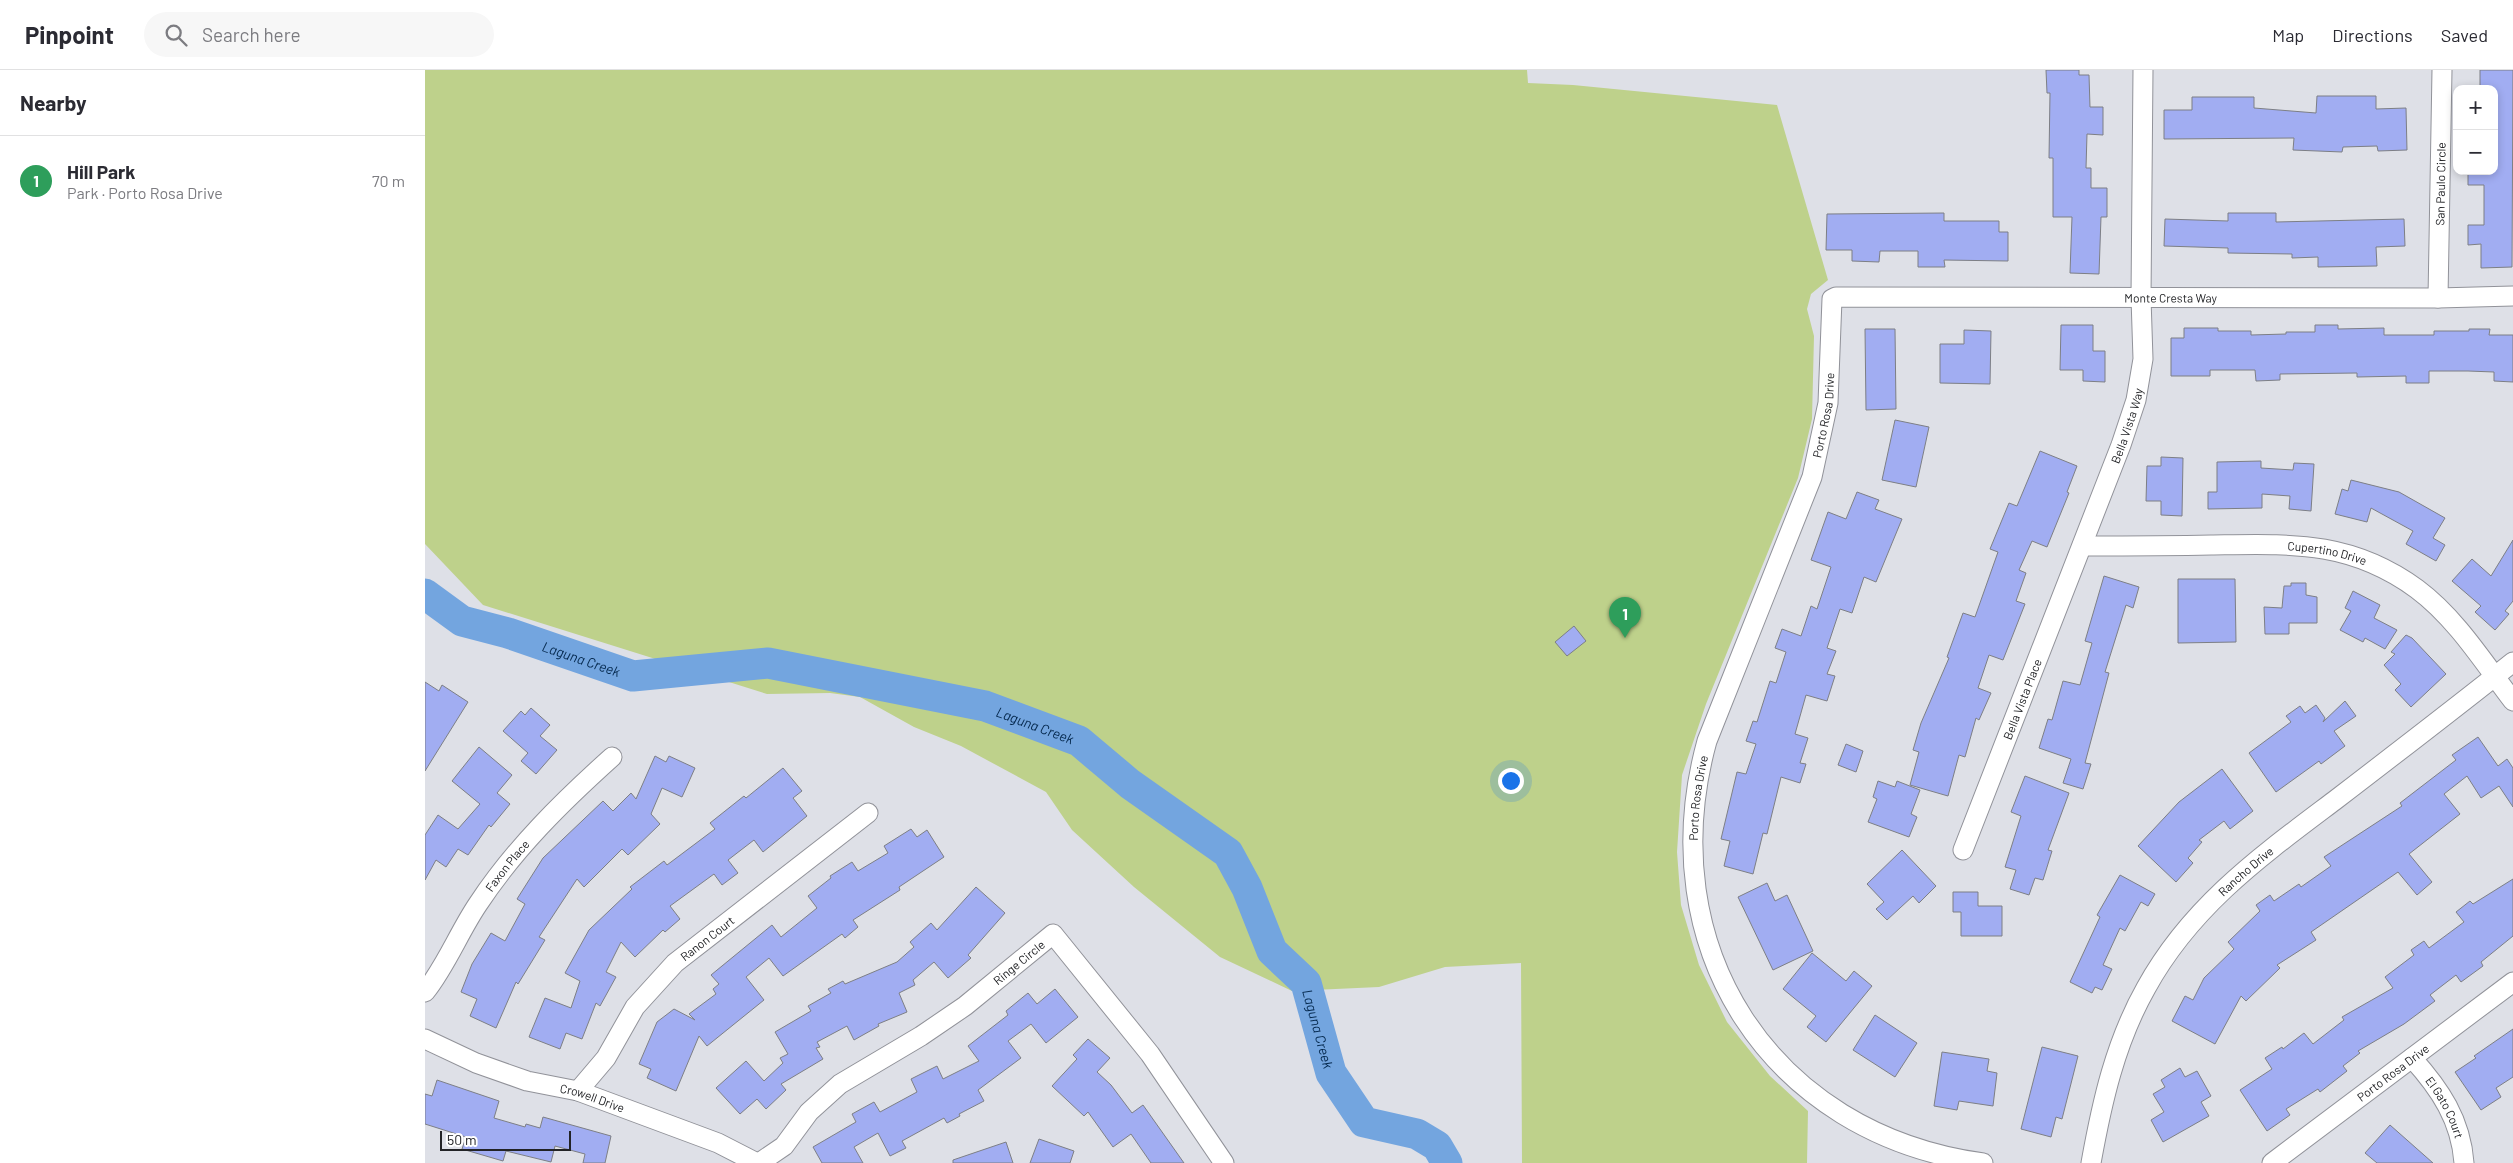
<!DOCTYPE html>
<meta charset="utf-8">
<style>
body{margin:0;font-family:Barlow,sans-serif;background:#f7f7f7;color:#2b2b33}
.controls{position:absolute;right:15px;top:15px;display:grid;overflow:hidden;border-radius:10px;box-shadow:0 2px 8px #0003}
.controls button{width:45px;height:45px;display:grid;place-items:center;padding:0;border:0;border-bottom:1px solid #e1e1e2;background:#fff;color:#2b2b33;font:25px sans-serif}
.scale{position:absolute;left:15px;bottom:12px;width:131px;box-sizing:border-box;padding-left:5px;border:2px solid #222326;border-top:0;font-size:14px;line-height:18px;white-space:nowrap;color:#222326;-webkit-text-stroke:4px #fff;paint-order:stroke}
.you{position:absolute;left:1085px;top:710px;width:18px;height:18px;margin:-12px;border:4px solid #fff;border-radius:50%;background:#1a73e8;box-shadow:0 0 0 8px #1a73e833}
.badge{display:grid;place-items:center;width:32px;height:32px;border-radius:50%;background:#0f766e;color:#fff;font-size:16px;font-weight:700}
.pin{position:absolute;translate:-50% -41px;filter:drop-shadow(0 1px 2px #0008)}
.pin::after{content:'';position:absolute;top:26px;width:18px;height:15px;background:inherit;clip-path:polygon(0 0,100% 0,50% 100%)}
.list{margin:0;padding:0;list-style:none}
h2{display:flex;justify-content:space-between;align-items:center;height:65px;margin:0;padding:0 20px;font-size:21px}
h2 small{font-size:16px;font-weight:400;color:#7c7c81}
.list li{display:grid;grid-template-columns:32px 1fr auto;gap:15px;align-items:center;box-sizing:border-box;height:90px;padding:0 20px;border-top:1px solid #e1e1e2}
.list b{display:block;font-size:19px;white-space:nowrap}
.list p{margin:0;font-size:16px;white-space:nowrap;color:#7c7c81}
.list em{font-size:16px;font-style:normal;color:#7c7c81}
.icon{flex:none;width:28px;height:28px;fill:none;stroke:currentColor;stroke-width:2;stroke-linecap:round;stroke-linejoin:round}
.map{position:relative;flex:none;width:2088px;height:1093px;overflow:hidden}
header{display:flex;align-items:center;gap:30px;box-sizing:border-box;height:70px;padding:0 25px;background:#fff;border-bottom:1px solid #e1e1e2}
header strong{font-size:24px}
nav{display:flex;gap:28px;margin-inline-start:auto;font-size:18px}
.search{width:350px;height:45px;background:#f7f7f7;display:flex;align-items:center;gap:12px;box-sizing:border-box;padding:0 18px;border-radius:28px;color:#7c7c81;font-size:19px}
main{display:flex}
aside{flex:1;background:#fff}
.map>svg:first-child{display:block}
</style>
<header>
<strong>Pinpoint</strong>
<div class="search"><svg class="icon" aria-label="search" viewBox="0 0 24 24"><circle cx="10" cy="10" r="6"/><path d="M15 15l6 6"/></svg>Search here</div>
<nav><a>Map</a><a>Directions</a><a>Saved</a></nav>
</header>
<main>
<aside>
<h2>Nearby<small></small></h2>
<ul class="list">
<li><span class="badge" style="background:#2e9e5b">1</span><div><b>Hill Park</b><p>Park · Porto Rosa Drive</p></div><em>70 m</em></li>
</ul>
</aside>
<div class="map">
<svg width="2088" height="1093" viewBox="0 0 2088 1093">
<rect width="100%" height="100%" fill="#dee0e7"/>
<path fill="#bed18b" d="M0 0H1102L1103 13 1148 15 1352 35 1403 210 1386 224 1382 239 1389 266 1387 349 1373 408 1281 634 1257 705 1252 782 1256 835 1274 895 1302 952 1345 1006 1383 1041 1382 1093H1097L1096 893 1020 897 954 917 867 921 795 887 709 817 647 760 621 722 536 676 489 657 435 627 405 623 342 624 58 535 0 474Z"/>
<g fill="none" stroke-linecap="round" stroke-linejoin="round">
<path stroke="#73a5df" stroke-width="31" id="s1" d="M0 524 37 551 83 563 208 606 343 593 560 636 654 671 705 714 803 783 822 818 847 881 881 913 906 1003 939 1052 992 1064 1012 1076 1022 1093"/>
</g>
<g fill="#a1adf2" stroke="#7d7f85">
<path d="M1621 0H1654V5H1664L1665 37H1678V65L1662 64 1661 98H1666V118H1682V147H1676L1674 204 1645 203 1647 147H1628V88H1624L1625 23H1622Z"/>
<path d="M2055 0H2088L2087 197 2056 198V174L2043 175V155H2059V115H2043V101H2069V19H2055Z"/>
<path d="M1892 26H1951V39L1981 38 1982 80 1953 81 1952 76 1918 77 1917 82 1868 80 1869 68 1739 69V40H1767V27H1829V38L1891 43Z"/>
<path d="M1519 143V151H1574V162H1583V191L1519 190 1520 197H1493V181H1455L1454 192 1427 191V180H1401L1402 144Z"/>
<path d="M1803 143H1851V152L1979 149 1980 176 1951 177 1952 196 1893 197V187L1867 188V184L1803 183V178L1739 176 1740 149 1803 151Z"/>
<path d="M1636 255H1668V281H1680V312L1658 311V300H1635Z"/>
<path d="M1890 255H1913V259L1959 258V265H2009V261H2044V259H2065L2064 265H2088V312L2069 311V302L2043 301H2004V313H1981V306L1932 307V303L1855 304V310L1831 311 1830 300H1785V306H1746V268H1759V258H1793V261H1826V265L1861 264V262H1890Z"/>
<path d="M1440 259H1470L1471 339 1441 340Z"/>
<path d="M1539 260 1566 261 1565 314 1515 313V274H1539Z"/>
<path d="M1470 350 1504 357 1491 417 1457 410Z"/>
<path d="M1615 381 1652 396 1642 422 1644 423 1622 477 1607 471 1594 500 1601 503 1591 531 1600 534 1578 590 1564 585 1553 618 1566 623 1554 650 1551 648 1540 687 1534 685 1523 726 1485 715 1494 682 1488 680 1496 653 1524 588 1522 587 1538 543 1550 547 1573 482 1565 479 1584 433 1592 436Z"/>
<path d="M1736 387 1758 388 1757 446 1736 445V431H1721L1722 396H1736Z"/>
<path d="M1836 391V398L1868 400 1869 393 1889 394 1886 441 1864 439 1865 426 1837 424V438L1783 439V422H1792V392Z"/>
<path d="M1926 410 1974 422 2020 448 2008 468 2020 475 2011 491 1981 474 1988 461 1946 438 1942 452 1910 444 1917 419 1923 421Z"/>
<path d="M1432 422 1454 430 1450 439 1477 449 1451 512 1439 507 1427 543 1415 539 1402 578 1411 581 1402 604 1410 606 1402 631 1381 625 1370 664 1383 668 1375 693 1381 694 1375 713 1356 707 1342 764 1338 763 1328 804 1299 796 1305 771 1296 769 1312 702 1321 704 1331 674 1321 671 1328 651 1332 652 1345 611 1351 613 1361 582 1350 578 1357 559 1376 566 1386 536 1392 539 1406 497 1386 490 1403 442 1421 449Z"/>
<path d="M2088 470V531L2080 541 2084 544 2070 560 2050 542 2056 536 2027 511 2047 489 2066 506Z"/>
<path d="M1679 506 1714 517 1708 538 1701 535 1680 602 1684 603 1660 693 1666 694 1658 719 1638 713 1646 689 1614 678 1623 649 1627 650 1638 611 1655 615 1667 573 1660 571Z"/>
<path d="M1753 509H1810L1811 572 1753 573Z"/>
<path d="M1866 513H1881V525L1892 527V553H1864V564H1840L1839 537 1857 538 1859 516H1866Z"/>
<path d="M1928 521 1955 535 1949 548 1972 560 1960 579 1940 568 1938 572 1915 560 1926 541 1920 538Z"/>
<path d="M1149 556 1161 571 1142 586 1130 572Z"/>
<path d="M1981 565 1987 568 2021 604 1986 637 1970 620 1976 614 1959 595 1970 584 1966 582Z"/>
<path d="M0 612 14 621 17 615 43 632 0 701Z"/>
<path d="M1920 631 1931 646 1909 661 1920 676 1896 694 1894 691 1851 722 1824 683 1866 652 1861 646 1875 636 1880 643 1891 635 1900 648 1898 652Z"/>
<path d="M106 638 125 655 115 666 132 680 111 704 96 691 103 683 78 661 96 641 100 645Z"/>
<path d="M2053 667 2073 696 2082 689 2088 698V737L2074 716 2056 728 2042 706 2019 724 2035 744 1984 784 2007 812 1992 825 1973 802 1886 862 1891 870 1852 895 1855 898 1821 931 1816 926 1790 974 1747 951 1760 926 1768 930 1779 908 1809 879 1803 872 1835 841 1831 835 1845 825 1849 831 1874 814 1876 817 1906 796 1899 787 1977 736 1975 733 2031 690 2027 685Z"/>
<path d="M1421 674 1438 681 1431 702 1413 695Z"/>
<path d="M54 677 87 705 72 723 85 734 66 757 64 755 43 785 33 779 21 797 11 790 0 810V765L13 745 33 759 55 734 27 711Z"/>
<path d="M230 686 241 692 244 686 270 698 257 727 237 718 226 744 235 754 203 785 197 779 159 817 152 809 114 867 120 870 93 914 91 912 71 958 45 946 52 929 36 922 47 894 66 863 80 871 100 834 92 829 118 788 178 731 188 741 206 723 211 729Z"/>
<path d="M358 698 377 721 368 728 382 746 338 782 329 770 303 790 313 803 297 815 289 804 245 836 255 849 240 862 238 860 210 887 196 872 181 902 191 907 175 936 171 933 157 969 141 963 135 979 104 967 120 928 146 938 155 911 140 903 164 860 207 819 205 817 239 791 242 795 290 759 285 753 319 726 321 728Z"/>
<path d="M1797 699 1828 741 1805 759 1799 751 1774 770 1777 772 1763 788 1768 793 1751 812 1713 776 1754 732Z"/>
<path d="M1600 706 1644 723 1623 780 1627 781 1618 810 1610 808 1604 825 1585 819 1591 800 1580 797 1596 746 1586 742Z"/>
<path d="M1453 711 1470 717 1472 711 1495 720 1486 744 1492 747 1484 767 1443 752 1452 729 1448 727Z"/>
<path d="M486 759 492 767 502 760 519 787 474 817 475 820 428 850 433 857 420 868 417 864 358 906 344 888 321 907 339 930 282 976 274 966 251 1021 222 1008 226 999 214 994 232 952 249 939 270 950 264 944 291 924 288 919 294 914 286 905 347 855 356 867 392 838 383 826 406 808 405 806 427 792 433 801 463 783 459 776Z"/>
<path d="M1477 780 1511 816 1494 833 1488 826 1462 850 1451 839 1459 832 1442 814Z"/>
<path d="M1695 805 1730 824 1723 836 1716 832 1700 861 1695 858 1678 895 1687 899 1677 920 1670 917 1667 923 1645 912 1675 847 1672 845Z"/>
<path d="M2088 809V866L2056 892 2058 896 2036 912 2031 905 2005 925 2010 931 1979 954 1933 981 1935 983 1918 996 1922 1001 1895 1022 1893 1019 1861 1039 1865 1045 1842 1061 1815 1020 1847 999 1840 988 1857 977 1858 979 1879 963 1888 974 1919 950 1917 947 1968 918 1960 907 1989 885 1986 880 1999 871 2004 878 2039 852 2031 842 2045 831 2048 834Z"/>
<path d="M1342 813 1350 831 1362 825 1388 881 1348 900 1313 827Z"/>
<path d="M551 817 580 843 543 885 546 888 523 908 509 892 488 910 490 915 474 923 482 942 453 954 454 956 429 970 422 956 392 972 395 977 391 978 398 989 356 1014 361 1020 341 1039 332 1029 315 1044 291 1018 321 991 339 1011 358 993 355 988 363 984 350 962 386 941 383 936 406 923 403 919 418 911 420 914 472 892 489 877 485 872 506 853 512 860Z"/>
<path d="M1528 822H1553V836H1577V866H1536V842H1528Z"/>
<path d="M1387 883 1421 911 1429 901 1447 916 1401 972 1382 957 1391 946 1358 919Z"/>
<path d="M630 919 653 947 621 973 606 954 583 971 596 988 553 1020 559 1031 534 1044 535 1046 522 1053 519 1048 477 1071 481 1078 465 1086 453 1063 429 1077 438 1093H397L388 1077 431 1052 427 1044 449 1032 455 1042 492 1022 486 1009 512 996 518 1009 554 991 543 976 583 945 581 941 603 923 612 934Z"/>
<path d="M1450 945 1492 973 1470 1007 1428 980Z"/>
<path d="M2088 959V1007L2071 1018 2076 1027 2056 1040 2030 1002 2051 988 2049 986Z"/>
<path d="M663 969 685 988 672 1002 686 1015 707 1043 718 1035 759 1093H726L706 1064 688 1077 663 1042 659 1046 627 1016 652 989 648 985Z"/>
<path d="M1617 977 1653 986 1637 1049 1631 1047 1626 1067 1596 1059Z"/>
<path d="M1517 982 1564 989 1562 1001 1572 1003 1568 1036 1534 1031 1532 1040 1509 1036Z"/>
<path d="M1755 998 1760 1007 1772 1001 1786 1026 1776 1032 1784 1046 1738 1072 1726 1050 1739 1042 1728 1024 1740 1017 1736 1010Z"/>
<path d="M12 1010 74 1031 69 1048 100 1057 101 1054 115 1058 118 1047 186 1066 180 1093H158L160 1084 130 1076 126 1092 81 1081 78 1091 37 1079 41 1067 0 1054V1024L7 1026Z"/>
<path d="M1965 1055 2008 1093H1952L1940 1083Z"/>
<path d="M614 1069 649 1081 645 1093H605Z"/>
<path d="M581 1072 588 1093H528V1090Z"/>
</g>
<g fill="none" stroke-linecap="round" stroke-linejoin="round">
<g stroke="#919299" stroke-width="21">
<g id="minor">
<path id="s2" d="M2013 228 2017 0"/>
<path id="s3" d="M1657 476C1700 476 1743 476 1786 475 1865 474 1925 470 1992 519 2031 548 2059 593 2088 631"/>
<path id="s4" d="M1538 780 1696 375 1711 330 1718 289 1716 228 1718 0"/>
<path id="s5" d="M0 922C21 896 34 862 53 834 90 778 137 732 187 687"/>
<path id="s6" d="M0 969 51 993 102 1011 153 1021 293 1073 332 1093"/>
<path id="s7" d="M1987 988C2015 1019 2036 1050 2039 1093"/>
<path id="s8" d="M153 1021 181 988 210 937 250 893 443 743"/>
<path id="s9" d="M334 1093 359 1076 384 1042 415 1014 496 966 540 936 628 864 725 984 799 1093"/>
<path id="s10" d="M1558 1093C1345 1064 1225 877 1282 671L1387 407 1403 333 1407 229 1411 227 2013 228 2088 226"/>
<path id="s11" d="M1666 1093C1677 1032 1690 973 1721 918 1766 836 1836 786 1909 731 1969 685 2029 639 2088 592"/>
<path id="s12" d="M1847 1093 2088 912"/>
</g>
</g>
<use href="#minor" stroke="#fff" stroke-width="19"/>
</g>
<g text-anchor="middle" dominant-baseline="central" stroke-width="5" stroke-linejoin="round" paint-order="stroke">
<g font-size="12" fill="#222326" stroke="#fff">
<text stroke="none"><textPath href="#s2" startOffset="114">San Paulo Circle</textPath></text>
<text stroke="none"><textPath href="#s10" startOffset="1380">Monte Cresta Way</textPath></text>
<text stroke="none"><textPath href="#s10" startOffset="924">Porto Rosa Drive</textPath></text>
<text stroke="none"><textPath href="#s4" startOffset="455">Bella Vista Way</textPath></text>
<text stroke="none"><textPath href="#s3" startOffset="246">Cupertino Drive</textPath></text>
<text stroke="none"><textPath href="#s4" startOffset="162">Bella Vista Place</textPath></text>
<text stroke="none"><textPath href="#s10" startOffset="519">Porto Rosa Drive</textPath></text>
<text stroke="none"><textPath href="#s5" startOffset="151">Faxon Place</textPath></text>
<text stroke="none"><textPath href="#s11" startOffset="339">Rancho Drive</textPath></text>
<text stroke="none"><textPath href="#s8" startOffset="202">Ranon Court</textPath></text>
<text stroke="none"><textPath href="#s9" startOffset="331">Ringe Circle</textPath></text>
<text stroke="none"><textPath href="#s12" startOffset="151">Porto Rosa Drive</textPath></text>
<text stroke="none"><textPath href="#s6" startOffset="178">Crowell Drive</textPath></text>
<text stroke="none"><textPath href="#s7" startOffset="60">El Gato Court</textPath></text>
</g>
<g font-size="14" font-style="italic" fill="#05294e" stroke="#fff">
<text stroke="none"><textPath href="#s1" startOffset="171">Laguna Creek</textPath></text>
<text stroke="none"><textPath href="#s1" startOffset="636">Laguna Creek</textPath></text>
<text stroke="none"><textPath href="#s1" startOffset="1071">Laguna Creek</textPath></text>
</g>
</g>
</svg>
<div class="controls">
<button>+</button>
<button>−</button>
</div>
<div class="scale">50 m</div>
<div class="you"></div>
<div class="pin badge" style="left:1200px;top:568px;background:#2e9e5b">1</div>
</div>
</main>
